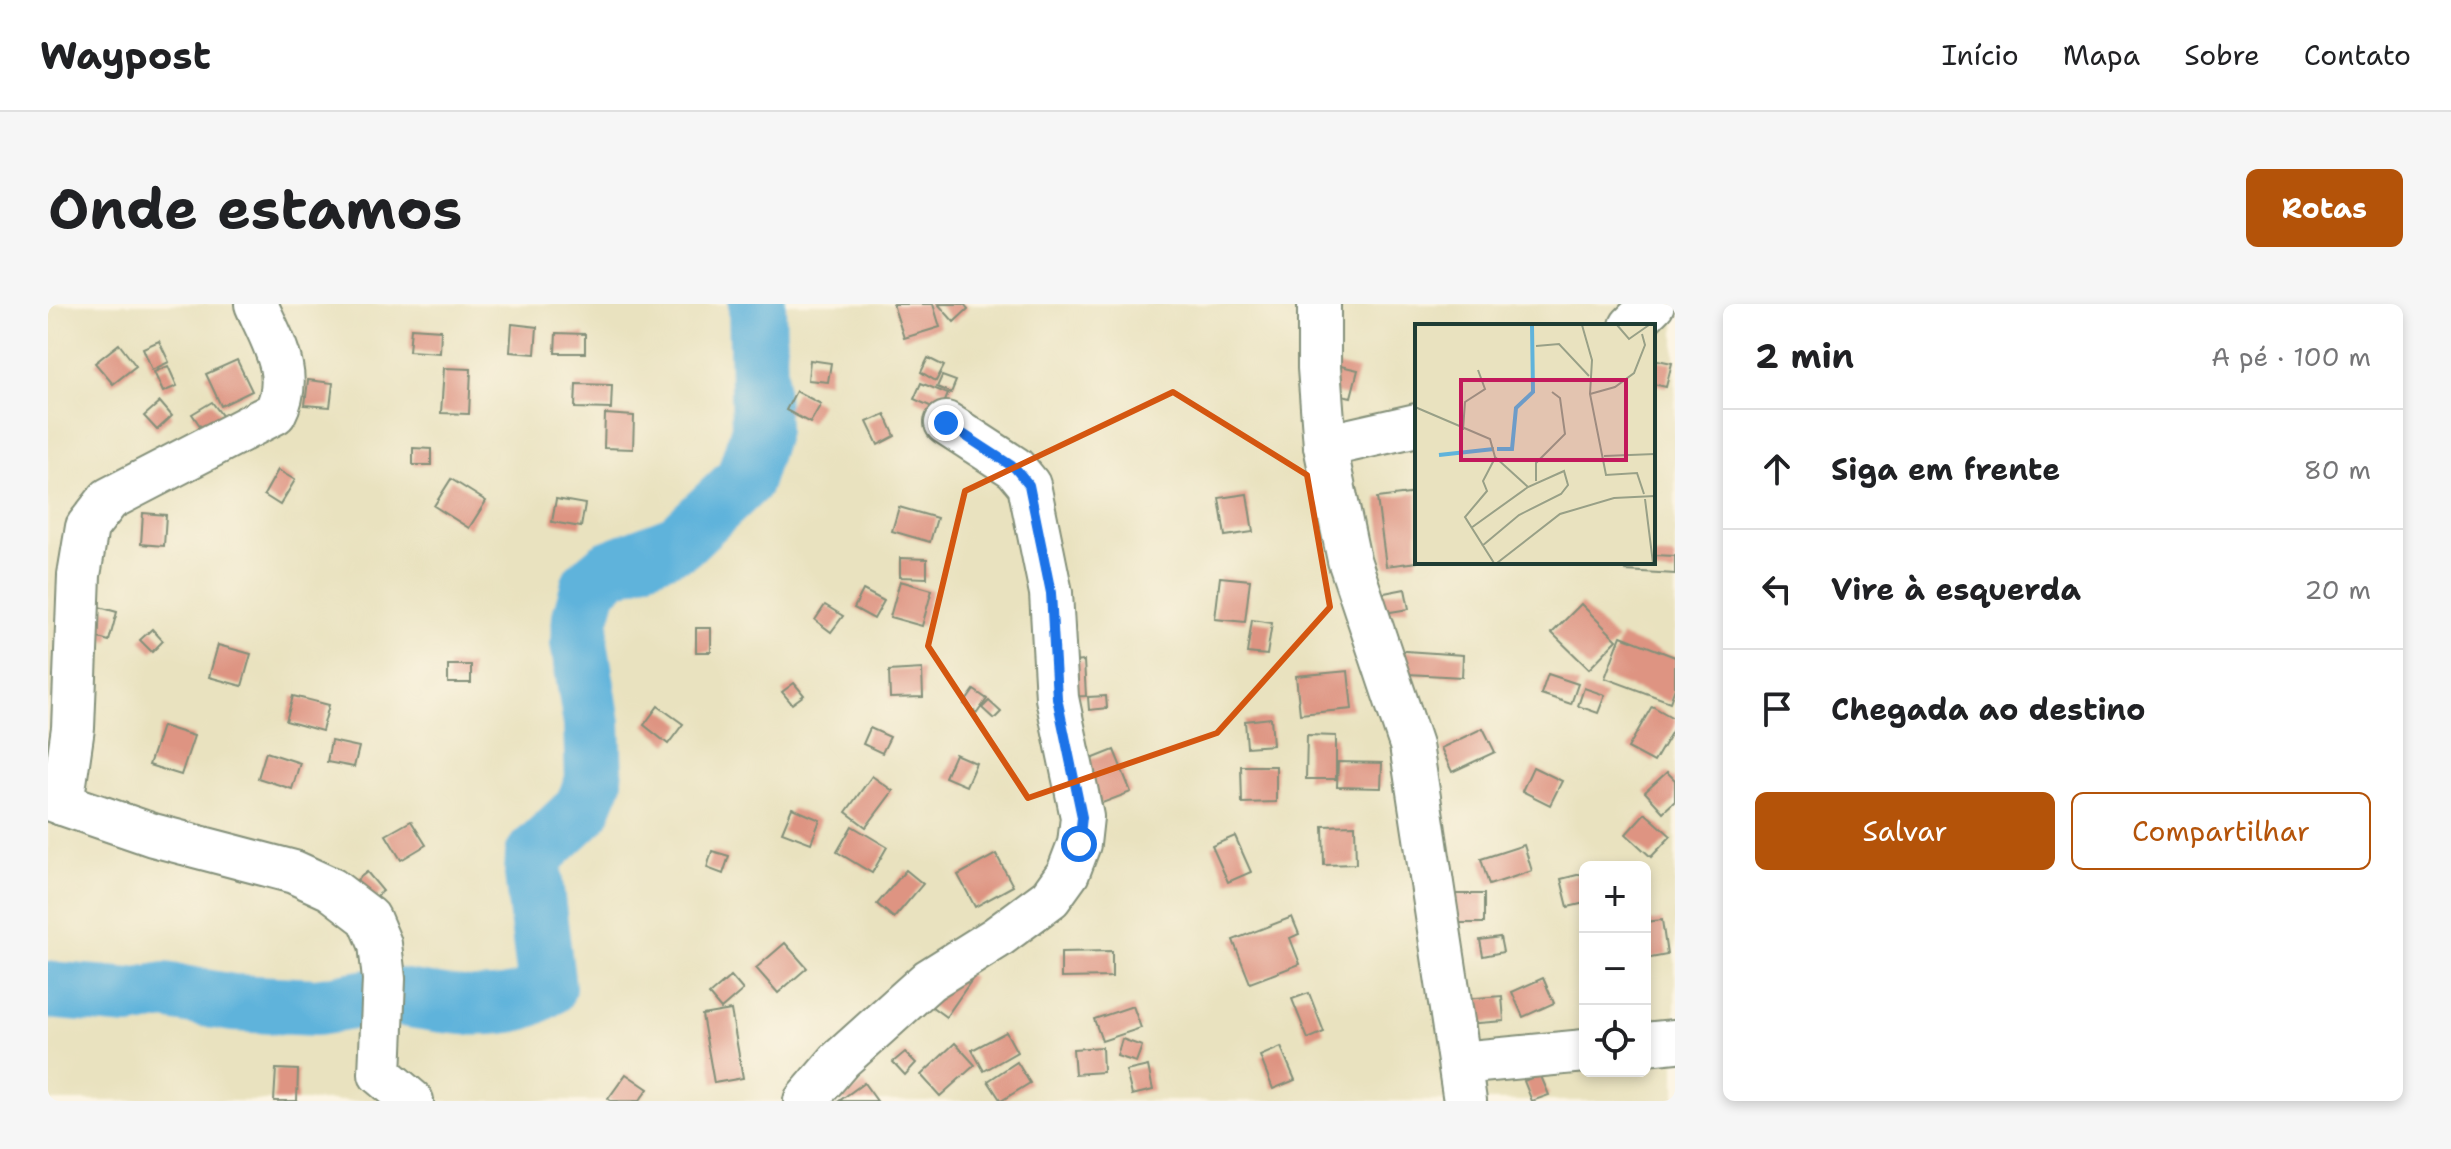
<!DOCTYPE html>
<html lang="pt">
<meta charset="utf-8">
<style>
body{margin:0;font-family:"Shantell Sans",sans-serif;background:#f6f6f6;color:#202124}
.controls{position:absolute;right:24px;bottom:24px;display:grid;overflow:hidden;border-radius:12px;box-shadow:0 4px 12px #0003}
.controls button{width:72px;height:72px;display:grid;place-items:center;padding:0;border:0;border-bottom:2px solid #e0e0e0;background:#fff;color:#202124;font:40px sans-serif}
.stop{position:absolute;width:24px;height:24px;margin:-18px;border:6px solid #1a73e8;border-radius:50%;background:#fff}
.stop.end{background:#1a73e8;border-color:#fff;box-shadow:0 2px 8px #0008}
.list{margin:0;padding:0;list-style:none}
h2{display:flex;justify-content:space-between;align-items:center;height:104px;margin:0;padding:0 32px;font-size:34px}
h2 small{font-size:26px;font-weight:400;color:#757577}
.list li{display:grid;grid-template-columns:52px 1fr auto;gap:24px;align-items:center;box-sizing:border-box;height:120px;padding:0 32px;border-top:2px solid #e0e0e0}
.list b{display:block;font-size:30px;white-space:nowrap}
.list em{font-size:26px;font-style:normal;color:#757577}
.actions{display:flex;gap:16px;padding:24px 32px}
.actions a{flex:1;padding:18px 0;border:2px solid #b45309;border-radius:12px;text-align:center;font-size:28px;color:#b45309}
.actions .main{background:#b45309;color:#fff}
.icon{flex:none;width:44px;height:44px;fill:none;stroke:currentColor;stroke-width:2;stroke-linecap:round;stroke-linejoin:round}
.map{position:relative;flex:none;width:1627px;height:797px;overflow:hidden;border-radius:12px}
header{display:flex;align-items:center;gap:48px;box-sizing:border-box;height:112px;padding:0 40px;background:#fff;border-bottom:2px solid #e0e0e0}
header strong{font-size:38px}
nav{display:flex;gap:44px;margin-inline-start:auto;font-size:28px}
.intro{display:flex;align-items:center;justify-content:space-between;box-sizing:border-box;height:192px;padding:0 48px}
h1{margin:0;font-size:56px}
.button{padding:20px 36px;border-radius:12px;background:#b45309;color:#fff;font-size:28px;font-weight:700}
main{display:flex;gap:48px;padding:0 48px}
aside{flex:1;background:#fff;border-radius:12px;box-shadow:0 4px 12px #0003}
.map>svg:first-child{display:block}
</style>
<header>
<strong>Waypost</strong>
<nav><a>Início</a><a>Mapa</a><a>Sobre</a><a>Contato</a></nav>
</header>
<div class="intro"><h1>Onde estamos</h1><a class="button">Rotas</a></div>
<main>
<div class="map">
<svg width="1627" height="797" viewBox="0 0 1627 797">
<rect width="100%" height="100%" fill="#fcf5e5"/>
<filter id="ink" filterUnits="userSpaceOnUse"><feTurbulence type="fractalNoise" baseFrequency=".0125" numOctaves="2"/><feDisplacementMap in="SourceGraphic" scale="16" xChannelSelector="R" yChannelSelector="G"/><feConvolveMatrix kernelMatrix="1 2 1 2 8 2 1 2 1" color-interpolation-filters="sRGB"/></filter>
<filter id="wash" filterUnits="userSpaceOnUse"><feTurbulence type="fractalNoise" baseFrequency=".006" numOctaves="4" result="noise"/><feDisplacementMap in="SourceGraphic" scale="32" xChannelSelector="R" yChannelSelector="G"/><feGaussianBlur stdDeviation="1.8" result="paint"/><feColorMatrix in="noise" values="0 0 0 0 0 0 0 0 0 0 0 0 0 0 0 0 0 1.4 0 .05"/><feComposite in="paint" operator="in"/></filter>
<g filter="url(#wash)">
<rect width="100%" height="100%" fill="#e9e2bf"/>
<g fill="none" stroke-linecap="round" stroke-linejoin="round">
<g stroke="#5fb3db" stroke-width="58">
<path d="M0 686 82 693 117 687 185 699 269 703 320 694"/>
<path d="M350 693C388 699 432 708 470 698 480 696 490 689 499 684L485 570 486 551 534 506 546 477 544 420 531 338 533 313 542 281 561 265 631 238 696 176 712 125 709 0"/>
</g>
</g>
<g id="blocks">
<g fill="#de9482">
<path d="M845 0H885L892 23 856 34Z"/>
<path d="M890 0H916L920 5 906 18Z"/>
<path d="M464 20 489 23 487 50 462 48Z"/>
<path d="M363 24 393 26 392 49 361 47Z"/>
<path d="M508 29 537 30V49H507Z"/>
<path d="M111 37 121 58 104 66 95 44Z"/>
<path d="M71 40 88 62 65 80 47 59Z"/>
<path d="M880 54 896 62 888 77 873 68Z"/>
<path d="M1605 55 1624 59 1618 83 1605 80Z"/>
<path d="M189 56 204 87 173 102 158 70Z"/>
<path d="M762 56 783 59 780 78 760 76Z"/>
<path d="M1284 60 1310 66 1303 93 1277 87Z"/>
<path d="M120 62 129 82 115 88 106 68Z"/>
<path d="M396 64 423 65 421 110 393 109Z"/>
<path d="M894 72 908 77 903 89 889 83Z"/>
<path d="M260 76 285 79 282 103 257 101Z"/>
<path d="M873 79 900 90 893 107 866 95Z"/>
<path d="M528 80 564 81 563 105 527 104Z"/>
<path d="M748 87 773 100 762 119 738 106Z"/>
<path d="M112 98 124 112 109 126 96 112Z"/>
<path d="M164 98 175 113 155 126 144 110Z"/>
<path d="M557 110 586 112 585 145 556 144Z"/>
<path d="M837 110 847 132 830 141 819 118Z"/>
<path d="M365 144 383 145V161H365Z"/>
<path d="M230 166 247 176 232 201 216 191Z"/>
<path d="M403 175 438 197 421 224 386 202Z"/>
<path d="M1369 189V258L1338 262 1329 194Z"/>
<path d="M1199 190 1205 228 1177 232 1171 194Z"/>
<path d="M508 195 537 200 533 223 504 218Z"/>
<path d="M851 203 889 214 882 238 844 227Z"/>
<path d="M95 209 118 211 116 242 93 240Z"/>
<path d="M1605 251 1627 252V270L1578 267 1579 258H1605Z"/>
<path d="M852 254 879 255V274L852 273Z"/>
<path d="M1172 273 1202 276 1197 318 1167 315Z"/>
<path d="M852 277 884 286 874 322 842 313Z"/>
<path d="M1357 285 1361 305 1330 310 1326 291Z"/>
<path d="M815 286 836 297 826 315 806 304Z"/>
<path d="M1533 300 1569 336 1541 365 1504 329Z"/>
<path d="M44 301 69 308 61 337 36 330Z"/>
<path d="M777 301 795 312 783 328 767 316Z"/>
<path d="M1204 316 1224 319 1219 351 1199 349Z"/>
<rect x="648" y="324" width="15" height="24"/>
<path d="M104 325 115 337 104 348 92 336Z"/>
<path d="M1573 332 1627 353V384L1622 398 1557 374Z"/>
<path d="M170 341 203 350 194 382 161 373Z"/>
<path d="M1343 346 1415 351 1414 373 1342 369Z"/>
<path d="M1036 357 1038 392 1015 393 1013 359Z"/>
<rect x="400" y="361" width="23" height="18"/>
<path d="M874 365 875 393 842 394 841 367Z"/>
<path d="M1300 367 1304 405 1252 410 1248 372Z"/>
<path d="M1500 370 1530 380 1523 400 1493 390Z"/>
<path d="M746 379 756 391 744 400 734 388Z"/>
<path d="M1536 384 1557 391 1550 409 1530 402Z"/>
<path d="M926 386 939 395 929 409 916 400Z"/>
<path d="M245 392 281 401 274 427 238 417Z"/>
<path d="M1058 392 1059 404 1041 406 1040 393Z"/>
<path d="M941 397 953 408 946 415 934 404Z"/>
<path d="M610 402 635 420 620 440 596 421Z"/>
<path d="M1604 402 1627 415V422L1606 458 1580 444Z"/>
<path d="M1223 414 1225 441 1199 443 1197 417Z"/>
<path d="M114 422 146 432 133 471 101 461Z"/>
<path d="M822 424 842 433 834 449 815 440Z"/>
<path d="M1435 424 1447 448 1404 468 1393 444Z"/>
<path d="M1259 431 1288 432V475H1258Z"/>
<path d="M283 437 311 443 306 463 279 458Z"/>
<path d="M1066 446 1083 488 1044 503 1036 458Z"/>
<path d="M218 448 252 459 244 485 210 474Z"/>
<path d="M907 450 928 459 918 482 897 473Z"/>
<path d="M1290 458 1334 459 1333 484 1289 483Z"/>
<path d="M1193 462H1228V498L1194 499Z"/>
<path d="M1485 463 1514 477 1502 501 1474 487Z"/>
<path d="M1619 468 1627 476V497L1615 508 1597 488Z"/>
<path d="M824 472 845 487 818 523 798 508Z"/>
<path d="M744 504 772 516 763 539 734 528Z"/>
<path d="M1597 509 1623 532 1603 553 1578 530Z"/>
<path d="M363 517 378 541 353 556 338 531Z"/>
<path d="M1307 521 1308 560 1276 561 1275 522Z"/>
<path d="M804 522 839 543 824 569 789 548Z"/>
<path d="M1187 532 1203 568 1180 578 1164 542Z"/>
<path d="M1476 541 1484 567 1441 581 1433 555Z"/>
<path d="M664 547 681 552 675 570 659 564Z"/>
<path d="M948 550 965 582 927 603 910 571Z"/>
<path d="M858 566 875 580 846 614 829 600Z"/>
<path d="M319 568 335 587 321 598 305 579Z"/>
<path d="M1537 569V599L1520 603 1513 575Z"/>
<rect x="1402" y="590" width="34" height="29"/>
<path d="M1244 613 1251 630 1242 634 1252 660 1202 679 1185 636Z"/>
<path d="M1614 616 1619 651 1597 655V618Z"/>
<path d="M1452 633 1455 648 1435 652 1432 636Z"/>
<path d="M737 639 759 664 730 689 708 664Z"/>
<path d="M1064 647V673L1013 674V648Z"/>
<path d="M906 662 925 674 898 713 880 700Z"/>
<path d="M683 672 695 686 673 705 661 691Z"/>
<path d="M1495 674 1506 699 1475 713 1464 688Z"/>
<path d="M1261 689 1276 728 1260 735 1244 695Z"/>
<path d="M1454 692 1456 717 1418 720 1416 695Z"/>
<path d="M1085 702 1093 724 1054 737 1046 715Z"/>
<path d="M683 706 695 774 666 779 654 711Z"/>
<path d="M958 728 969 748 936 767 924 746Z"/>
<path d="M1074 735 1094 742 1088 758 1069 752Z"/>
<path d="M907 739 927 761 892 792 873 771Z"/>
<path d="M1054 743 1055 768 1027 770 1025 745Z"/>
<path d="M1233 743 1247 776 1225 785 1212 752Z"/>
<path d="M857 748 868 759 857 771 845 758Z"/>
<path d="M969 758 982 779 953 797 940 777Z"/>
<path d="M1100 762 1105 786 1084 791 1078 767Z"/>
<path d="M228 765 250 766 249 797H226Z"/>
<path d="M578 770 600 785 591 797H563L560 795Z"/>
<path d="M1492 770 1501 791 1484 797 1476 777Z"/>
<path d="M816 779 829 797H791Z"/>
</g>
</g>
</g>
<g filter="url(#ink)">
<use href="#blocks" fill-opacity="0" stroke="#84907a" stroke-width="2"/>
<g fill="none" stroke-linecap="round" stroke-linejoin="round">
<g stroke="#84907a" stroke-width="46">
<g id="minor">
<path d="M1271 0V64L1277 142 1301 256 1363 441 1417 797"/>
<path d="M1583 22 1605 0"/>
<path d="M1277 142 1369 121"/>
<path d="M0 495 105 531 246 568 283 585 321 614 332 640 336 675 332 770 364 797"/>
<path d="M14 500 25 424 31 271 39 223 61 195 227 109C247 70 224 37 208 0"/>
<path d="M1597 740 1627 737"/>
<path d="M1412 759 1537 747"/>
<path d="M757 797 792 756 881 676 948 634 1002 594 1020 569 1031 540 1034 513 1009 394 1003 289 981 181 967 164 898 119"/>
</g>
</g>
<use href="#minor" stroke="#fff" stroke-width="42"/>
</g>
</g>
<g fill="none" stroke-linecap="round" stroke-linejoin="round" filter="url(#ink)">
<path stroke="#1a73e8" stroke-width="10" d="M898 119 967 164 981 181 1003 289 1009 394 1034 513 1031 540"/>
</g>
<path fill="none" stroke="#d45610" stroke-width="6" stroke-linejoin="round" d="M1125 88 1259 171 1282 303 1169 429 980 494 880 342 917 187Z"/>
<g transform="translate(1367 20)">
<rect width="240" height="240" fill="#e9e2bf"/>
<path fill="none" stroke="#5fb3db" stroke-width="4" d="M82 125H97L101 84 118 68 117 1M24 131 79 125"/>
<path fill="none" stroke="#98a087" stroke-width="2" d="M167 1 177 36 175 70 191 151 222 149 229 170M202 1 214 15 234 1M121 22 144 20 174 52M175 70 200 63 219 49 230 21 227 10M0 83 75 115 80 133 113 163M48 106 50 78 70 65 63 46M189 132 240 130M121 157V139L150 110 145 74 137 68M230 175 238 239M56 204 113 163 149 147 153 161 146 170 104 191 67 222M79 239 50 193 72 167 68 157 80 134M82 239 145 190 199 174 240 172"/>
<path fill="#c2185b" fill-opacity="0.15" stroke="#c2185b" stroke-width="4" d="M46 56H211V136H46Z"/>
<rect width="240" height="240" fill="none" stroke="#1f3d34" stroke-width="4"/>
</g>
</svg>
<div class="controls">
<button>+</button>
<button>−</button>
<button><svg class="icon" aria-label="locate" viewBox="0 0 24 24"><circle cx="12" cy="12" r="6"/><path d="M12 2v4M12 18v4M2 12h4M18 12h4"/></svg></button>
</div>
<div class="stop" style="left:1031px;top:540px"></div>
<div class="stop end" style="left:898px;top:119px"></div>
</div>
<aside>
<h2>2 min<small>A pé · 100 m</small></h2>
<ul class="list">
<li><svg class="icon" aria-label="ahead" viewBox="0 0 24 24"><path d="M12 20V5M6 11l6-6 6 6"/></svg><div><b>Siga em frente</b></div><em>80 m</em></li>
<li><svg class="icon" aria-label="left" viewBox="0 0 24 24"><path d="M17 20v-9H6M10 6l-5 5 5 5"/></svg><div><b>Vire à esquerda</b></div><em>20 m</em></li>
<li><svg class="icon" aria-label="arrive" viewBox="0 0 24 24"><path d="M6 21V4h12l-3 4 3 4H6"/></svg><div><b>Chegada ao destino</b></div></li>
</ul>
<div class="actions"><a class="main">Salvar</a><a>Compartilhar</a></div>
</aside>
</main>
